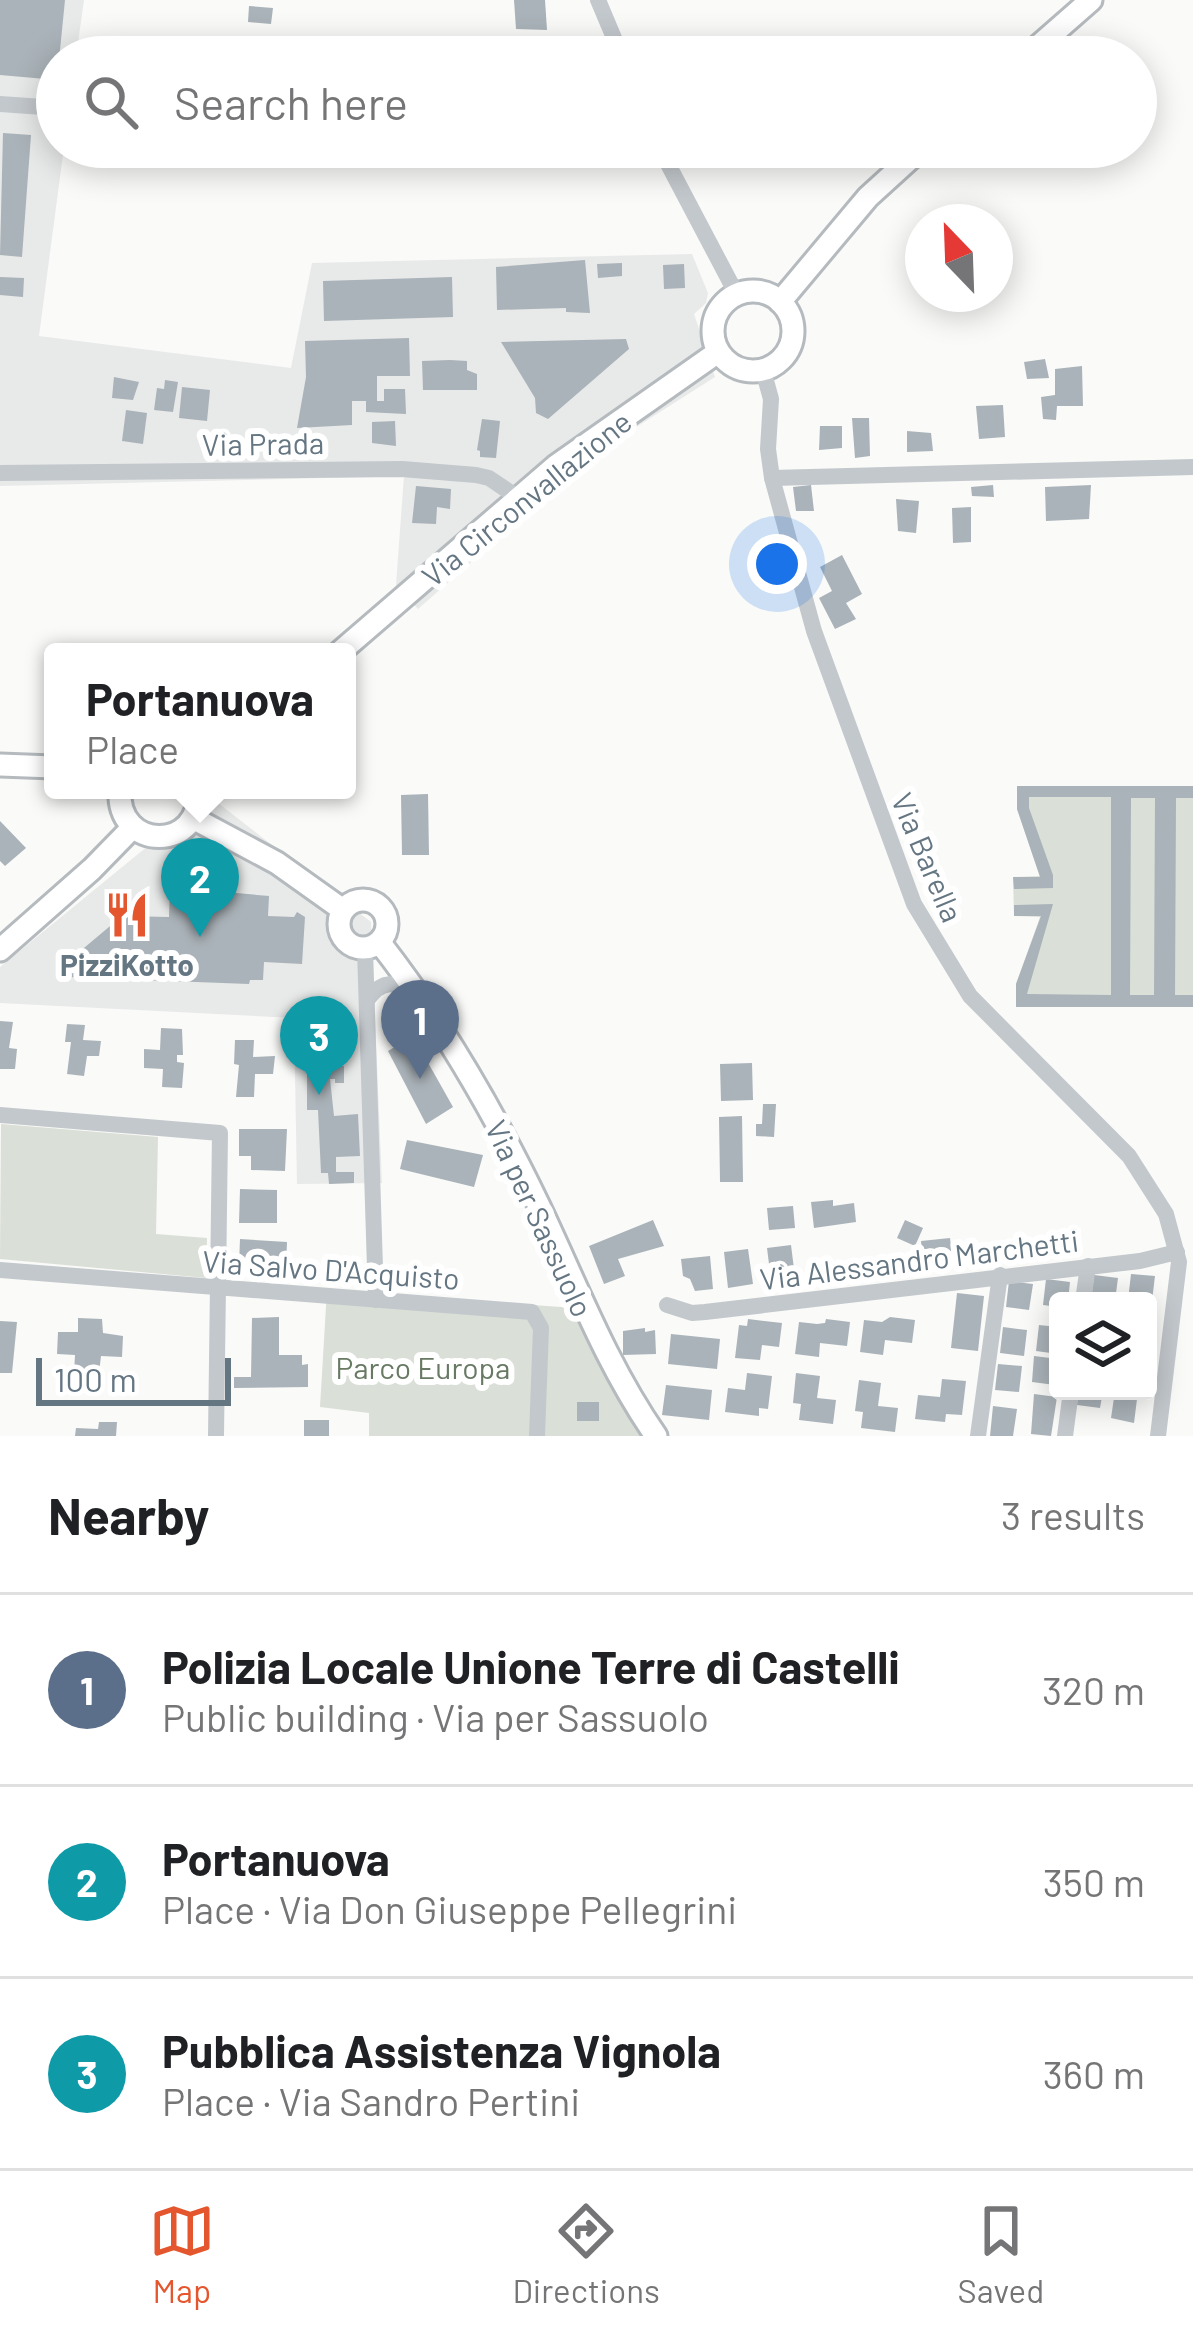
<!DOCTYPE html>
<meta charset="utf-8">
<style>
body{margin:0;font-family:Barlow,sans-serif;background:#f2f2f2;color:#202124}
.controls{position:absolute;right:36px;bottom:36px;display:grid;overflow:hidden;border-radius:12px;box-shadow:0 6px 30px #0003}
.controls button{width:108px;height:108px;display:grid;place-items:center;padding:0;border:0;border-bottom:3px solid #e0e0e0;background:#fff;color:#202124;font:60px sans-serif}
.compass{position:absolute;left:905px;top:204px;width:108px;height:108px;border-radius:50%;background:#fff;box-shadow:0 6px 30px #0003;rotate:337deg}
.scale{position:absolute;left:36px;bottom:30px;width:195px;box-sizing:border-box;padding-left:12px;border:6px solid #657683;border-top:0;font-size:33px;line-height:42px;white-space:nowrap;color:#657683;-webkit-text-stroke:9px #fff;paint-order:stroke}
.you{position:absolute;left:777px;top:564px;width:42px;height:42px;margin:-30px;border:9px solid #fff;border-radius:50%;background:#1a73e8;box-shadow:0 0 0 18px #1a73e833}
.badge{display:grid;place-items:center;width:78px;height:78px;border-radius:50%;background:#e4572e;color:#fff;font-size:39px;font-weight:700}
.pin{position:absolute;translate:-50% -99px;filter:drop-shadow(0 3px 6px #0008)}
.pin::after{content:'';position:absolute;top:63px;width:42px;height:36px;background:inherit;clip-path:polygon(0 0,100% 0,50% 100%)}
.popup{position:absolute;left:44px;top:643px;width:312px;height:156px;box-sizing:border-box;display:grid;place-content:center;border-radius:12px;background:#fff;filter:drop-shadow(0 3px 9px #0005);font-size:39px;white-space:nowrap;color:#757577}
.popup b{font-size:45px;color:#202124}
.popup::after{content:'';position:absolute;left:50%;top:100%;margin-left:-24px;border:24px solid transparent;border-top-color:#fff}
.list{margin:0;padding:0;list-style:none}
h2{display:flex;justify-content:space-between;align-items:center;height:156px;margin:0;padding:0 48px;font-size:51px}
h2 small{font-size:39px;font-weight:400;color:#757577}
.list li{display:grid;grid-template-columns:78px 1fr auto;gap:36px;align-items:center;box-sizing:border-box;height:192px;padding:0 48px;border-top:3px solid #e0e0e0}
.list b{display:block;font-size:45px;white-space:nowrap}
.list p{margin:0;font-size:39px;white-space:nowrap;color:#757577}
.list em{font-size:39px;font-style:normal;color:#757577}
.icon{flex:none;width:66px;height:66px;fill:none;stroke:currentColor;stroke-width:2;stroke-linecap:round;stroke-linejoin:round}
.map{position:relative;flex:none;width:1193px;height:1436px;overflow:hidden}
.search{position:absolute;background:#fff;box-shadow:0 6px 30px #0003;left:36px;right:36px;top:36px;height:132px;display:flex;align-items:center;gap:30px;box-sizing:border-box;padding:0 42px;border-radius:66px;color:#757577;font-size:45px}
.sheet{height:732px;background:#fff}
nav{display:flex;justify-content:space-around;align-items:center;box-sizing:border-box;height:168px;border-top:3px solid #e0e0e0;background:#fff;font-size:33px;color:#757577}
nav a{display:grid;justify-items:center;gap:6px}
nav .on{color:#e4572e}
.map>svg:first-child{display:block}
</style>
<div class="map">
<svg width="1193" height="1436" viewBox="0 0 1193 1436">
<rect width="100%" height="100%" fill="#fafaf8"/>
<g fill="#e8e9e9">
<path d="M0 0H84L76 57H57V147H64L39 336 291 368 312 263 692 254 708 293 706 303 694 314 715 377 594 454 418 609 396 585 404 476 0 486Z"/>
<path d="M209 796 371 922 382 1183 297 1184 294 1018 0 1003V967Z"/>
</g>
<g fill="#dadfd7">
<path d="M1017 786H1193V1007H1016V984L1040 917 1014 916 1013 877 1040 876 1017 809Z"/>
<path d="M1 1124 158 1137 156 1234 207 1238 206 1278 0 1259Z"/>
<path d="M327 1290 575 1308 646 1436H369V1413L320 1407Z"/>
</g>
<g fill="#aab3b9" fill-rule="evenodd">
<path d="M0 0H65L57 80 0 75Z"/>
<path d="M514 0H545L547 30 516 29Z"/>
<path d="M249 6 273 8 271 24 248 22Z"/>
<path d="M3 133 31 135 22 257 0 255Z"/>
<path d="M585 260 590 313 566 312V308L497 310 496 267Z"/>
<path d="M622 263V276L598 278 597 264Z"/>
<path d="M684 264 685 288 664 289 663 265Z"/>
<path d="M0 277 24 278 23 297 0 295Z"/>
<path d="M452 277 453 317 324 321 323 281Z"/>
<path d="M409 338 410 376H377V401H384V389H405L406 414 366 412V401H352V425L297 428 306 377 305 341Z"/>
<path d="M626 339 629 349 548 419 536 413 535 398 501 342Z"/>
<path d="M1045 359 1049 378 1027 379 1024 362Z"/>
<path d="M450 360 467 361V370L477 374V390H423L422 361Z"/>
<path d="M1082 366 1083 406H1057L1056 420 1043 419 1041 397 1055 395V369Z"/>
<path d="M114 377 139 382 133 400 112 398Z"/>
<path d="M165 380 178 382 173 412 154 410 157 388 164 389Z"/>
<path d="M182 387 210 390 207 421 179 418Z"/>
<path d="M1003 405 1005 437 979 439 976 406Z"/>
<path d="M126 410 147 413 143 444 122 441Z"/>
<path d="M852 418H869L870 456 855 458Z"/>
<path d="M482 419 500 421 496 458 480 457V451L477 450Z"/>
<path d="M395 421 396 446 372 443V422Z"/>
<path d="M820 426H842V448L819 450Z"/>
<path d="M907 431 931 433 933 451 907 452Z"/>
<path d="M811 485 814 511H796L793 487Z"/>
<path d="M993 485 994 497 972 496 971 487Z"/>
<path d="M1091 485 1089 519 1046 521 1045 487Z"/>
<path d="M416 486 451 489 450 509 437 507 436 524 412 523Z"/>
<path d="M896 499 919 501 916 533 898 531Z"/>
<path d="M971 507V542L953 543 952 508Z"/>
<path d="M842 555 862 594 846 603 856 619 835 629 819 598 832 591 820 567Z"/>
<path d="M1017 786H1193V798H1176L1175 995H1193V1007H1016V984L1041 916H1014V905L1053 904 1027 994 1111 995V797H1029V808L1053 875V888L1014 889 1013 877H1040L1017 809ZM1131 798H1155L1154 995H1130Z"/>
<path d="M428 794 429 855H402L401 795Z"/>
<path d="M0 821 26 848 5 866 0 861Z"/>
<path d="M170 887 269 896 268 916 294 917 297 912 305 917 302 964 264 962 263 980H250L249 984 64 977 57 969 78 958V953L122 916 169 917Z"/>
<path d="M320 1013 332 1014 334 1066H344V1083H335V1079H330L334 1116 358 1114 360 1156 336 1157V1172H354V1183L329 1184 328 1173H321L318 1110H307V1046Z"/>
<path d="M0 1021 13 1022 9 1048 17 1049 15 1069H0Z"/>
<path d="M67 1024 85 1025 83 1040 101 1041 99 1056H87L84 1076 67 1074 71 1042H65Z"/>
<path d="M161 1028 182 1029 183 1055H177V1062L184 1063 182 1088 162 1087 163 1069 144 1068V1049L160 1050Z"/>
<path d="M413 1036 453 1107 426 1124 388 1051Z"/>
<path d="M235 1040H254L253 1057 275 1056 273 1074H255L254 1097H236L239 1065 234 1064Z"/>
<path d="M752 1063 753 1100 721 1101 720 1064Z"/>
<path d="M763 1104H776L774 1137 756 1136V1124H762Z"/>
<path d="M742 1116 743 1182H720L719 1117Z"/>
<path d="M239 1129H287L285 1171 251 1170V1156H239Z"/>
<path d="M407 1140 483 1155 474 1187 400 1169Z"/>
<path d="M240 1189 277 1190V1223H239Z"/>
<path d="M833 1200V1206L854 1203 856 1222 814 1228 811 1202Z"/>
<path d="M793 1206 795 1228 769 1230 767 1208Z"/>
<path d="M653 1220 664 1246 618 1259 625 1276 604 1284 589 1246Z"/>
<path d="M905 1220 923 1228 915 1246 897 1238Z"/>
<path d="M950 1238 952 1258 923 1261 921 1241Z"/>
<path d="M240 1239 287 1242 286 1267 239 1265Z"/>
<path d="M791 1245 795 1277 771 1280 767 1248Z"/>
<path d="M748 1249 753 1284 728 1288 724 1252Z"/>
<path d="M710 1256 713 1289 695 1291 690 1279 683 1276 681 1259Z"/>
<path d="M1131 1274 1155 1276 1152 1301 1128 1300Z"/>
<path d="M1094 1275 1118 1278 1115 1301H1091Z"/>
<path d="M1046 1279 1070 1282 1068 1301H1058V1307L1043 1305Z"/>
<path d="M1009 1281 1033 1284 1029 1310 1006 1307Z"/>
<path d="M957 1293 984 1296 978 1351 951 1348Z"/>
<path d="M279 1317V1355H302V1365L308 1364V1387L234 1388V1377H251L252 1318Z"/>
<path d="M890 1317 915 1320 912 1343 885 1340 883 1355 860 1352 864 1320 882 1322Z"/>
<path d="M78 1318 102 1319 103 1333 123 1336 122 1357 101 1356 99 1373H74L75 1355 57 1354 58 1332H78Z"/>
<path d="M748 1319 782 1323 779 1347 762 1345 760 1360 735 1358 739 1325 747 1326Z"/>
<path d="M826 1319 850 1322 847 1346 820 1343 819 1357 795 1354 799 1322 817 1324 825 1323Z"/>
<path d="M0 1321 17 1322 12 1373H0Z"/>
<path d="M1039 1325 1058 1327V1354L1036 1351Z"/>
<path d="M1003 1327 1027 1330 1024 1356 1000 1353Z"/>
<path d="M645 1328V1332L655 1330 656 1354 623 1355V1331Z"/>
<path d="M671 1334 720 1339 717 1369 668 1364Z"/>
<path d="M1034 1356 1058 1359 1055 1385 1032 1382Z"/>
<path d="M998 1364 1022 1366 1019 1392 995 1390Z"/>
<path d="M747 1373 772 1376 768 1409 759 1408V1416L725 1412 728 1388 745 1390Z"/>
<path d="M796 1373 820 1376 817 1398 836 1400 833 1424 799 1420 801 1404 793 1403Z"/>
<path d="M942 1379 966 1381 962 1415 946 1414 945 1422 915 1419 918 1395 940 1397Z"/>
<path d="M859 1380 881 1383 878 1406 898 1408 895 1432 861 1428 863 1412 855 1411Z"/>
<path d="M666 1385 712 1390 709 1420 662 1415Z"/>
<path d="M1078 1391H1103L1100 1408 1077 1405Z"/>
<path d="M1115 1391H1138L1134 1423 1111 1418Z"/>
<path d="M1034 1394 1057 1397 1051 1436 1031 1434Z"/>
<rect x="577" y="1402" width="22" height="19"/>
<path d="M993 1406 1017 1409 1013 1436H990Z"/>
<rect x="304" y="1420" width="25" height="16"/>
<path d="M99 1422H117L116 1436H75L76 1428 98 1429Z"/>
</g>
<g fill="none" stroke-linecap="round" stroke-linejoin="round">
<g stroke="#b5babe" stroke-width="27">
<g id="major">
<path d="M1026 57 1091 0"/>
<circle cx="753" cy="331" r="40"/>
<path d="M780 302 868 197 923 147"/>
<path d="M340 652 557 465 718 352"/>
<path d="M0 765 53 767"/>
<path d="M120 790C116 852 203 852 198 790"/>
<path d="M193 818 277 863 343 910"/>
<circle cx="363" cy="924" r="24"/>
<path d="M380 943C444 1025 495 1114 540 1208 577 1286 606 1364 656 1436"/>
<path d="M0 950 92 869 133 827"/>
</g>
</g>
<g stroke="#c3c8cc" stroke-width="16">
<path d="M598 0 622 57"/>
<path d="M0 104 57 108"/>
<path d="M659 147 737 295"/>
<path d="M763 370 771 399 768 449 772 478 814 631 914 904 970 996 1129 1156 1166 1214 1179 1262 1158 1436"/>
<path d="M0 473 402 469 476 475 489 478 520 499"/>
<path d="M772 478 1193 467"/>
<path d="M365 949 376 1300"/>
<path d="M367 1000C382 980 398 978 412 1000"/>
<path d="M0 1115 220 1133 216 1436"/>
<path d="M0 1270 532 1312 541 1328 537 1436"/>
<path d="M1083 1301 1088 1266"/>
<path d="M667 1305 692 1313 705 1312 1140 1261 1177 1252"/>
<path d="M978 1436 1000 1275"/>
<path d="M1065 1436 1071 1391"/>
</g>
<use href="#major" stroke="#fff" stroke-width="21"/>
</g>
<defs>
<g id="restaurant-bare" transform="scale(3.6)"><path d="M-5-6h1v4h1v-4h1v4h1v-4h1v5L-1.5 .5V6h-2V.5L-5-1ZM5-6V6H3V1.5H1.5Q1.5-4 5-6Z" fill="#e4572e" stroke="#fff" stroke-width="2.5" paint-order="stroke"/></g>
</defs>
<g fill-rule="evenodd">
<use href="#restaurant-bare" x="127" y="915"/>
</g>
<g text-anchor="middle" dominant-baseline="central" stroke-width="12" stroke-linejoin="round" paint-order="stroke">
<g font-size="30" fill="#657683" stroke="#fff">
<text transform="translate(263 443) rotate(-1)">Via Prada</text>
<text transform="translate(526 498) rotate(-39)">Via Circonvallazione</text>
<text transform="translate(928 857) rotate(67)">Via Barella</text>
<text transform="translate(540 1218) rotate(65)">Via per Sassuolo</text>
<text transform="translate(919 1259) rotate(-7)">Via Alessandro Marchetti</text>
<text transform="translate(331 1269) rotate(4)">Via Salvo D'Acquisto</text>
</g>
<g font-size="30" font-weight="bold" fill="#657683" stroke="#fff">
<text x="127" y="964">PizziKotto</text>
</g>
<g font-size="30" fill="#687a64" stroke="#fff">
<text x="423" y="1367">Parco Europa</text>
</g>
</g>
</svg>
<div class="controls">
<button><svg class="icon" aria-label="layers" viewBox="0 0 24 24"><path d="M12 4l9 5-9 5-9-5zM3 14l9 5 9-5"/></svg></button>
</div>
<svg class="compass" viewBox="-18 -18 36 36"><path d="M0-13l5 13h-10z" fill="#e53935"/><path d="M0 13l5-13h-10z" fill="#757577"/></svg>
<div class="scale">100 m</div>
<div class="you"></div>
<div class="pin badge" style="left:420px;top:1079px;background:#5c6f8a">1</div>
<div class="pin badge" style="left:200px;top:937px;background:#0f9aa8">2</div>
<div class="popup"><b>Portanuova</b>Place</div>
<div class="pin badge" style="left:319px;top:1095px;background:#0f9aa8">3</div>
<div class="search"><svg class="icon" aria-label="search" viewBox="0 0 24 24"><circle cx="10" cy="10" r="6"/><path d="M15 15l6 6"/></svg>Search here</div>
</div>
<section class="sheet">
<h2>Nearby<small>3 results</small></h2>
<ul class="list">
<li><span class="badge" style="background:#5c6f8a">1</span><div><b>Polizia Locale Unione Terre di Castelli</b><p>Public building · Via per Sassuolo</p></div><em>320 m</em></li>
<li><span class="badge" style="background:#0f9aa8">2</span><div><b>Portanuova</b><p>Place · Via Don Giuseppe Pellegrini</p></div><em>350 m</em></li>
<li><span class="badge" style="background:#0f9aa8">3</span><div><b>Pubblica Assistenza Vignola</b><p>Place · Via Sandro Pertini</p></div><em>360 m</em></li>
</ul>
</section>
<nav>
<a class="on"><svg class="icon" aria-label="map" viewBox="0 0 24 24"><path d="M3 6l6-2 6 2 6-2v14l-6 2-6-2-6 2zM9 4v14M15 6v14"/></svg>Map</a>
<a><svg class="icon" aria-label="directions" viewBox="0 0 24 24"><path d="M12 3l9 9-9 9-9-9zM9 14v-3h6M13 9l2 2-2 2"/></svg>Directions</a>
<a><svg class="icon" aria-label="saved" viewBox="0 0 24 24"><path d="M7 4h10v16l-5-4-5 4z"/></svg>Saved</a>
</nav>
